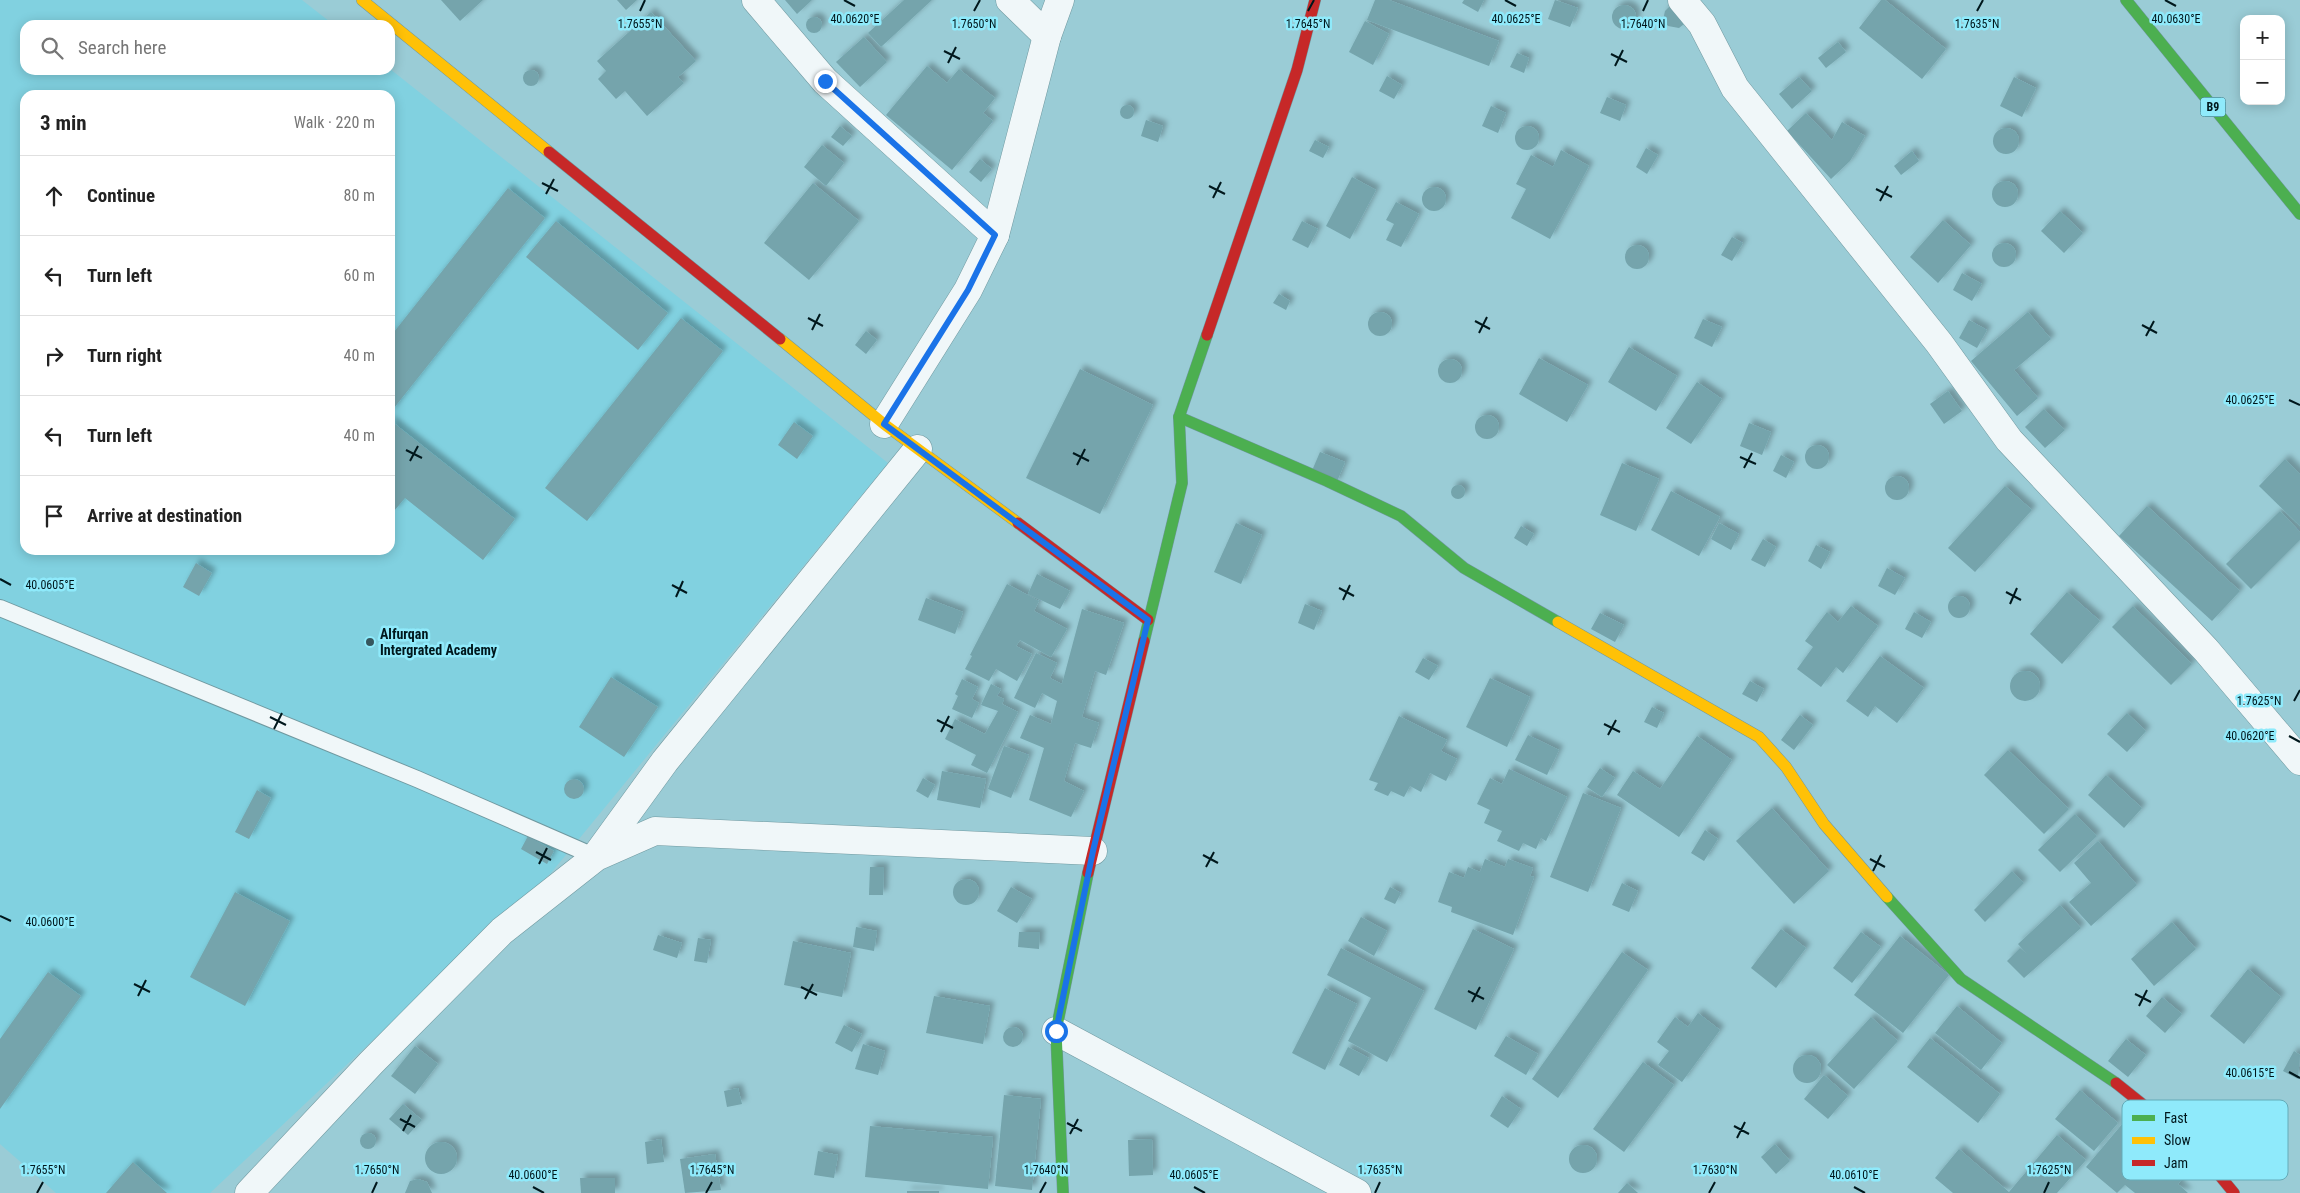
<!DOCTYPE html>
<meta charset="utf-8">
<style>
body{margin:0;font-family:"Roboto Condensed",sans-serif;background:#f6f6f6;color:#222}
.controls{position:absolute;right:15px;top:15px;display:grid;overflow:hidden;border-radius:10px;box-shadow:0 2px 12px #0003}
.controls button{width:45px;height:45px;display:grid;place-items:center;padding:0;border:0;border-bottom:1px solid #e0e0e0;background:#fff;color:#222;font:25px sans-serif}
.stop{position:absolute;width:15px;height:15px;margin:-11px;border:4px solid #1a73e8;border-radius:50%;background:#fff}
.stop.end{background:#1a73e8;border-color:#fff;box-shadow:0 1px 5px #0008}
.list{margin:0;padding:0;list-style:none}
h2{display:flex;justify-content:space-between;align-items:center;height:65px;margin:0;padding:0 20px;font-size:21px}
h2 small{font-size:16px;font-weight:400;color:#767676}
.list li{display:grid;grid-template-columns:32px 1fr auto;gap:15px;align-items:center;box-sizing:border-box;height:80px;padding:0 20px;border-top:1px solid #e0e0e0}
.list b{display:block;font-size:19px;white-space:nowrap}
.list em{font-size:16px;font-style:normal;color:#767676}
.icon{flex:none;width:28px;height:28px;fill:none;stroke:currentColor;stroke-width:2;stroke-linecap:round;stroke-linejoin:round}
.map{position:relative;flex:none;width:2300px;height:1193px;overflow:hidden}
.search{position:absolute;background:#fff;box-shadow:0 2px 12px #0003;left:20px;top:20px;width:375px;height:55px;display:flex;align-items:center;gap:12px;box-sizing:border-box;padding:0 18px;border-radius:15px;color:#767676;font-size:19px}
.panel{position:absolute;background:#fff;box-shadow:0 2px 12px #0003;left:20px;top:90px;width:375px;height:465px;border-radius:15px}
.map>svg:first-child{display:block}
</style>
<div class="map">
<svg width="2300" height="1193" viewBox="0 0 2300 1193">
<defs>
<filter id="shadow"><feDropShadow dx="4.5" dy="-4.5" stdDeviation="2.5" flood-color="#0004"/></filter>
</defs>
<rect width="100%" height="100%" fill="#9accd6"/>
<path fill="#81d1e0" fill-rule="evenodd" d="M0 0H302L334 25H25V70L390 69 888 463 551 873 210 1193H56L0 1144ZM25 95H390V550H25Z"/>
<g fill="#74a4ac" filter="url(#shadow)">
<path d="M441 0H483L460 21Z"/>
<path d="M617 0H637L626 10Z"/>
<path d="M785 0H812L797 14Z"/>
<path d="M904 0H932L881 47 868 33Z"/>
<path d="M1375 0H1389L1499 41 1489 66 1367 20Z"/>
<path d="M1464 0H1484L1478 12 1462 3Z"/>
<path d="M1555 0 1578 8 1570 27 1548 19Z"/>
<path d="M1881 0H1885L1946 49 1922 79 1859 28Z"/>
<circle cx="1624" cy="17" r="12"/>
<path d="M1670 6H1674L1684 24 1679 28 1668 26 1663 20 1665 11Z"/>
<path d="M651 12 696 61 678 77 684 83 647 116 625 91 616 99 598 79 606 71 597 61Z"/>
<circle cx="814" cy="25" r="8"/>
<path d="M1365 21 1389 34 1373 65 1349 52Z"/>
<path d="M864 37 887 62 860 87 836 62Z"/>
<path d="M1838 42 1846 52 1826 68 1818 58Z"/>
<path d="M1517 53 1529 58 1524 73 1510 67Z"/>
<path d="M927 66 947 83 959 69 995 98 983 113 993 121 952 170 886 115Z"/>
<circle cx="531" cy="78" r="8"/>
<path d="M1387 76 1402 85 1394 99 1379 91Z"/>
<path d="M1799 77 1812 91 1792 109 1779 94Z"/>
<path d="M2014 77 2036 88 2022 117 2000 106Z"/>
<path d="M1607 97 1626 105 1620 121 1600 113Z"/>
<circle cx="1127" cy="112" r="7"/>
<path d="M1491 106 1506 113 1498 133 1482 126Z"/>
<path d="M1806 113 1832 140 1842 122 1865 136 1850 161 1831 179 1787 131Z"/>
<path d="M1146 120 1163 126 1158 142 1141 136Z"/>
<path d="M840 126 852 136 843 146 831 137Z"/>
<circle cx="1527" cy="138" r="12"/>
<circle cx="2006" cy="141" r="13"/>
<path d="M1315 140 1329 147 1323 158 1309 151Z"/>
<path d="M822 145 844 163 826 186 804 167Z"/>
<path d="M1646 148 1658 155 1647 174 1636 167Z"/>
<path d="M1561 150 1589 166 1550 239 1511 218 1526 189 1516 184 1531 155 1553 167Z"/>
<path d="M1912 151 1919 161 1901 175 1894 166Z"/>
<path d="M980 159 992 169 981 182 969 172Z"/>
<path d="M1352 177 1376 190 1350 239 1326 226Z"/>
<circle cx="2005" cy="194" r="13"/>
<path d="M813 183 859 221 809 280 764 243Z"/>
<circle cx="1434" cy="199" r="12"/>
<path d="M508 188 545 218 390 413V337Z"/>
<path d="M1396 202 1419 214 1401 247 1386 240 1394 224 1386 220Z"/>
<path d="M2060 211 2083 233 2064 253 2041 231Z"/>
<path d="M1943 220 1971 245 1938 283 1910 257Z"/>
<path d="M556 221 668 313 638 350 526 257Z"/>
<path d="M1302 221 1318 229 1308 248 1292 240Z"/>
<path d="M1732 237 1743 243 1732 261 1721 255Z"/>
<circle cx="2004" cy="255" r="12"/>
<circle cx="1637" cy="257" r="12"/>
<path d="M1962 273 1982 284 1972 301 1953 290Z"/>
<path d="M1279 294 1290 301 1286 310 1273 303Z"/>
<path d="M2028 312 2051 339 2014 370 2038 398 2017 416 1971 361Z"/>
<circle cx="1380" cy="324" r="12"/>
<path d="M681 318 723 351 587 521 545 488Z"/>
<path d="M1703 319 1722 327 1712 347 1694 338Z"/>
<path d="M1969 320 1987 330 1977 348 1959 338Z"/>
<path d="M866 331 877 340 866 354 855 345Z"/>
<path d="M1629 347 1677 376 1656 411 1608 382Z"/>
<path d="M1539 358 1588 385 1567 422 1519 394Z"/>
<circle cx="1450" cy="371" r="12"/>
<path d="M1080 369 1153 405 1100 514 1026 478Z"/>
<path d="M1697 382 1722 399 1691 444 1666 428Z"/>
<path d="M1948 391 1962 411 1944 424 1930 404Z"/>
<path d="M2044 409 2065 430 2045 448 2025 427Z"/>
<circle cx="1487" cy="427" r="12"/>
<path d="M390 420 515 519 483 560 405 498 394 511 390 508Z"/>
<path d="M794 422 813 436 797 459 778 445Z"/>
<path d="M1749 423 1771 432 1762 455 1740 446Z"/>
<circle cx="1817" cy="457" r="12"/>
<path d="M1320 452 1345 462 1336 484 1311 473Z"/>
<path d="M1781 455 1794 462 1786 478 1773 471Z"/>
<path d="M2285 459 2300 474V526L2259 486Z"/>
<path d="M1622 463 1659 479 1636 531 1600 515Z"/>
<circle cx="1897" cy="488" r="12"/>
<circle cx="1458" cy="492" r="7"/>
<path d="M2005 486 2032 510 1975 572 1948 548Z"/>
<path d="M1671 491 1720 517 1699 556 1651 530Z"/>
<path d="M2147 506 2240 591 2212 621 2119 536Z"/>
<path d="M2280 511 2300 532V540L2251 589 2226 564Z"/>
<path d="M1236 523 1262 535 1241 584 1214 572Z"/>
<path d="M1719 523 1739 534 1731 550 1711 539Z"/>
<path d="M1521 526 1534 534 1527 546 1514 538Z"/>
<path d="M1763 539 1776 547 1765 567 1751 560Z"/>
<path d="M1816 545 1830 552 1821 569 1808 561Z"/>
<path d="M196 563 212 573 199 596 183 587Z"/>
<path d="M1887 568 1905 578 1895 595 1878 586Z"/>
<path d="M1037 574 1070 591 1060 609 1028 594Z"/>
<path d="M1007 584 1039 601 1034 611 1067 629 1051 657 1020 640 1016 646 1032 654 1017 681 996 669 989 681 965 669 972 656 970 655Z"/>
<path d="M2067 592 2100 621 2062 664 2030 634Z"/>
<circle cx="1959" cy="607" r="11"/>
<path d="M926 598 963 612 955 634 918 620Z"/>
<path d="M1305 604 1322 611 1314 630 1298 623Z"/>
<path d="M1851 606 1878 626 1843 673 1836 667 1821 687 1797 669 1813 647 1805 641 1827 612 1838 622Z"/>
<path d="M2133 606 2192 664 2171 685 2112 627Z"/>
<path d="M1082 609 1124 623 1106 675 1095 671 1082 717 1099 723 1091 748 1075 743 1064 781 1084 791 1071 817 1029 800 1044 748 1020 738 1030 715 1051 724 1057 701 1042 693 1035 708 1014 698 1036 653 1057 663 1050 678 1062 684Z"/>
<path d="M1914 612 1931 622 1922 638 1905 629Z"/>
<path d="M1600 613 1624 625 1615 642 1591 629Z"/>
<path d="M1880 656 1924 688 1897 723 1875 706 1868 717 1846 701Z"/>
<path d="M1423 658 1438 666 1429 680 1415 672Z"/>
<circle cx="2025" cy="686" r="15"/>
<path d="M611 677 658 707 624 757 579 727Z"/>
<path d="M1490 678 1530 697 1507 747 1466 727Z"/>
<path d="M962 679 978 687 972 699 979 703 972 718 952 709 958 696 955 694Z"/>
<path d="M1750 681 1764 689 1757 702 1742 694Z"/>
<path d="M991 684 1001 689 997 696 1004 699 1002 704 1018 712 987 773 971 765 976 755 945 739 955 719 985 734 998 711 981 705Z"/>
<path d="M1652 707 1664 713 1657 728 1644 722Z"/>
<path d="M2127 713 2146 731 2127 752 2107 734Z"/>
<path d="M1800 715 1813 725 1794 750 1781 740Z"/>
<path d="M1399 716 1447 740 1441 751 1457 759 1446 781 1430 773 1421 792 1410 786 1404 797 1391 791 1388 796 1374 790 1378 783 1369 780Z"/>
<path d="M1528 735 1559 750 1547 775 1515 760Z"/>
<path d="M1697 736 1732 760 1679 837 1617 795 1633 771 1660 789Z"/>
<path d="M1004 746 1029 755 1011 798 988 789Z"/>
<path d="M2008 750 2069 809 2044 834 1984 775Z"/>
<path d="M1600 768 1615 778 1602 797 1587 787Z"/>
<path d="M1509 769 1567 797 1546 841 1541 838 1536 849 1523 843 1519 851 1497 841 1502 831 1484 823 1490 810 1477 804 1490 778 1502 784Z"/>
<path d="M942 771 986 779 980 808 937 800Z"/>
<path d="M2106 775 2142 808 2124 828 2088 795Z"/>
<path d="M923 778 935 785 928 798 916 791Z"/>
<circle cx="574" cy="789" r="10"/>
<path d="M257 790 271 798 249 839 235 832Z"/>
<path d="M1583 793 1621 808 1588 892 1550 877Z"/>
<path d="M1772 808 1829 871 1794 904 1736 841Z"/>
<path d="M2075 814 2097 836 2060 872 2038 850Z"/>
<path d="M1705 830 1718 839 1704 861 1691 853Z"/>
<path d="M528 836 554 851 547 864 521 849Z"/>
<path d="M2098 841 2137 885 2091 926 2069 902 2091 883 2074 863Z"/>
<path d="M1485 859 1505 867 1508 859 1533 868 1530 876 1534 877 1513 935 1451 912 1452 907 1438 902 1449 872 1464 878 1468 867 1480 872Z"/>
<path d="M870 867H884L883 895H869Z"/>
<path d="M2012 871 2024 883 1985 922 1974 910Z"/>
<circle cx="966" cy="892" r="13"/>
<path d="M1622 883 1638 891 1629 912 1612 905Z"/>
<path d="M1011 887 1032 899 1017 923 997 911Z"/>
<path d="M1390 887 1401 893 1395 904 1384 899Z"/>
<path d="M235 892 290 921 245 1006 190 977Z"/>
<path d="M2060 905 2081 928 2024 978 2007 961 2020 948 2027 954 2018 944Z"/>
<path d="M1361 917 1387 931 1374 956 1348 941Z"/>
<path d="M2172 922 2196 949 2154 986 2131 959Z"/>
<path d="M856 927 877 931 874 951 853 947Z"/>
<path d="M1473 929 1514 949 1476 1030 1434 1009Z"/>
<path d="M1781 929 1806 948 1776 988 1751 968Z"/>
<path d="M1019 932H1040L1039 949 1018 947Z"/>
<path d="M1861 932 1881 947 1852 983 1833 968Z"/>
<path d="M658 935 682 943 677 958 653 950Z"/>
<path d="M1900 936 1949 975 1903 1033 1854 995Z"/>
<path d="M698 938 711 940 707 963 694 961Z"/>
<path d="M793 941 851 953 842 997 784 985Z"/>
<path d="M1341 948 1424 991 1387 1062 1348 1041 1371 998 1327 975Z"/>
<path d="M1622 952 1648 970 1558 1098 1532 1079Z"/>
<path d="M2248 969 2281 997 2244 1044 2210 1016Z"/>
<path d="M48 972 81 996 0 1109V1039Z"/>
<path d="M1325 988 1357 1004 1325 1070 1292 1053Z"/>
<path d="M934 996 990 1006 983 1044 926 1033Z"/>
<path d="M2162 997 2182 1014 2165 1033 2146 1016Z"/>
<path d="M1957 1006 2002 1043 1981 1070 1935 1033Z"/>
<path d="M1698 1013 1720 1030 1682 1082 1658 1065 1669 1051 1657 1042 1675 1017 1688 1027Z"/>
<path d="M1871 1017 1898 1041 1854 1089 1827 1065Z"/>
<path d="M844 1025 862 1034 852 1052 835 1043Z"/>
<circle cx="1013" cy="1037" r="10"/>
<path d="M1506 1036 1538 1054 1526 1075 1494 1056Z"/>
<path d="M1930 1038 2000 1094 1978 1123 1907 1067Z"/>
<path d="M2126 1039 2146 1055 2128 1077 2108 1061Z"/>
<path d="M863 1044 885 1051 878 1075 855 1069Z"/>
<path d="M415 1046 438 1064 415 1094 391 1076Z"/>
<path d="M1348 1047 1369 1058 1359 1076 1339 1065Z"/>
<path d="M2294 1051 2300 1055 2298 1079 2283 1071Z"/>
<circle cx="1807" cy="1069" r="14"/>
<path d="M1643 1062 1674 1085 1624 1152 1593 1129Z"/>
<path d="M1824 1075 1848 1096 1828 1119 1804 1099Z"/>
<path d="M738 1088 742 1104 727 1107 724 1091Z"/>
<path d="M2080 1090 2118 1123 2094 1151 2055 1119Z"/>
<path d="M1004 1095 1041 1099 1032 1190 995 1186Z"/>
<path d="M1502 1096 1521 1109 1508 1128 1490 1116Z"/>
<path d="M403 1104 422 1120 408 1135 389 1119Z"/>
<path d="M2124 1122 2186 1174 2178 1184 2188 1193H2135L2125 1185 2117 1193 2086 1167Z"/>
<path d="M870 1126 993 1137 988 1189 865 1177Z"/>
<circle cx="368" cy="1141" r="8"/>
<path d="M2057 1135 2086 1160 2057 1193H1953L1935 1178 1959 1149 2009 1192Z"/>
<path d="M661 1139 664 1162 647 1164 645 1142Z"/>
<path d="M1152 1139 1153 1175 1129 1176 1128 1140Z"/>
<circle cx="441" cy="1158" r="16"/>
<path d="M1775 1144 1790 1161 1776 1174 1761 1157Z"/>
<circle cx="1583" cy="1159" r="14"/>
<path d="M818 1151 838 1155 834 1178 814 1175Z"/>
<path d="M715 1154 721 1190 685 1193 680 1159Z"/>
<path d="M133 1162 167 1193H106Z"/>
<path d="M580 1178H615V1193H581Z"/>
<path d="M418 1179 427 1182 432 1193H405L410 1181Z"/>
<path d="M1627 1183 1638 1193H1618Z"/>
<rect x="907" y="1191" width="32" height="2"/>
</g>
<g fill="none" stroke-linecap="round" stroke-linejoin="round">
<g stroke="#7099a0" stroke-width="18">
<path id="lane" d="M0 608 417 779 596 857"/>
</g>
<g stroke="#7099a0" stroke-width="29">
<g id="street">
<path d="M756 0 825 81 995 235"/>
<path d="M1010 0 1047 36"/>
<path d="M1682 0 1702 24 1735 88 1939 343 2009 440 2206 650 2300 761"/>
<path d="M884 424 968 290 995 235 1047 36 1060 0"/>
<path d="M596 856 665 761 918 449"/>
<path d="M1056 1031 1357 1193"/>
<path d="M249 1193 371 1063 502 931 596 857 655 831 1093 851"/>
</g>
</g>
<g stroke="#7099a0" stroke-width="12">
<g id="fast">
<path d="M2126 0 2300 214"/>
<path d="M1179 417 1327 481 1401 516 1464 568 1558 622"/>
<path d="M1144 641 1182 483 1179 417 1207 335"/>
<path d="M1887 897 1961 979 2116 1083"/>
<path d="M1063 1193 1056 1031 1088 873"/>
</g>
</g>
<g stroke="#7099a0" stroke-width="12">
<g id="slow">
<path d="M362 0 549 152"/>
<path d="M780 339 884 424 1018 523"/>
<path d="M1558 622 1759 737 1786 767 1824 824 1887 897"/>
</g>
</g>
<g stroke="#7099a0" stroke-width="12">
<g id="jam">
<path d="M549 152 780 339"/>
<path d="M1207 335 1297 70 1315 0"/>
<path d="M1018 523 1148 620"/>
<path d="M1088 873 1144 641"/>
<path d="M2116 1083 2197 1148 2234 1193"/>
</g>
</g>
<use href="#lane" stroke="#f0f7f9" stroke-width="16"/>
<use href="#street" stroke="#f0f7f9" stroke-width="28"/>
<use href="#fast" stroke="#4caf50" stroke-width="11"/>
<use href="#slow" stroke="#ffc107" stroke-width="11"/>
<use href="#jam" stroke="#c62828" stroke-width="11"/>
</g>
<g fill="none" stroke-linecap="round" stroke-linejoin="round">
<path stroke="#1a73e8" stroke-width="6" d="M825 81 995 235 968 290 884 424 1148 620 1093 851 1056 1031"/>
</g>
<path fill="none" stroke="#00171c" stroke-width="2" d="M844 0 855 6M1505 0 1516 6M2165 0 2176 6M640 11 645 0M974 11 980 0M1308 11 1314 0M1643 11 1648 0M1977 11 1983 0M944 51 960 59M1611 54 1627 62M948 63 956 47M1615 66 1623 50M542 183 558 191M1209 186 1225 194M1876 189 1892 197M546 194 554 179M1213 198 1221 182M1880 201 1888 186M808 318 823 326M1475 321 1490 329M2142 325 2157 333M812 330 820 314M1479 333 1487 317M2146 336 2154 321M2289 400 2300 405M406 450 422 458M1073 453 1089 461M1740 457 1756 464M410 461 418 446M1077 465 1085 449M1744 468 1752 453M0 579 11 585M672 585 687 593M1339 588 1354 596M2006 592 2021 600M676 597 683 581M1343 600 1350 585M2010 604 2017 588M2294 701 2300 690M270 717 286 725M937 720 953 728M1604 724 1620 732M274 729 282 713M941 732 949 716M1608 735 1616 720M2289 736 2300 742M536 852 551 860M1203 855 1218 863M1870 859 1885 867M539 864 547 848M1206 867 1214 852M1873 871 1881 855M0 916 11 921M134 984 150 992M801 987 817 995M1468 991 1484 999M2135 994 2151 1002M138 996 146 980M805 999 813 984M1472 1002 1480 987M2139 1006 2147 990M2289 1072 2300 1078M400 1119 415 1127M1067 1123 1082 1131M1734 1126 1749 1134M403 1131 411 1115M1070 1134 1078 1119M1737 1138 1745 1122M533 1187 544 1193M1194 1187 1205 1193M1854 1187 1865 1193M37 1193 43 1182M372 1193 377 1182M706 1193 712 1182M1040 1193 1046 1182M1375 1193 1380 1182M1709 1193 1715 1182M2044 1193 2049 1182"/>
<circle fill="#36565d" stroke="#8feafb" stroke-width="2" cx="370" cy="642" r="5"/>
<g text-anchor="middle" dominant-baseline="central" stroke-width="5" stroke-linejoin="round" paint-order="stroke">
<rect fill="#8feafb" stroke="#2b565f" stroke-width="1" x="2200.5" y="97.5" width="25" height="19" rx="4"/>
<g font-size="12" font-weight="bold" fill="#00171c">
<text x="2213" y="107">B9</text>
</g>
<g font-size="14" font-weight="bold" fill="#00171c" stroke="#8feafb" text-anchor="start">
<text x="380" y="634">Alfurqan<tspan x="380" dy="16">Intergrated Academy</tspan></text>
</g>
</g>
<rect x="2122" y="1100" width="166" height="80" rx="8" fill="#8feafb" stroke="#64abb8" stroke-width="1"/>
<rect x="2132" y="1115" width="23" height="6" fill="#4caf50"/>
<rect x="2132" y="1137" width="23" height="7" fill="#ffc107"/>
<rect x="2132" y="1160" width="23" height="6" fill="#c62828"/>
<g font-size="14" fill="#00171c">
<text x="2164" y="1123">Fast</text>
<text x="2164" y="1145">Slow</text>
<text x="2164" y="1168">Jam</text>
</g>
<g font-size="12" text-anchor="middle" fill="#00171c" stroke="#8feafb" stroke-width="5" stroke-linejoin="round" paint-order="stroke">
<text x="2176" y="23">40.0630°E</text>
<text x="855" y="23">40.0620°E</text>
<text x="1516" y="23">40.0625°E</text>
<text x="640" y="28">1.7655°N</text>
<text x="974" y="28">1.7650°N</text>
<text x="1308" y="28">1.7645°N</text>
<text x="1643" y="28">1.7640°N</text>
<text x="1977" y="28">1.7635°N</text>
<text x="2250" y="404">40.0625°E</text>
<text x="50" y="589">40.0605°E</text>
<text x="2259" y="705">1.7625°N</text>
<text x="2250" y="740">40.0620°E</text>
<text x="50" y="926">40.0600°E</text>
<text x="2250" y="1077">40.0615°E</text>
<text x="43" y="1174">1.7655°N</text>
<text x="377" y="1174">1.7650°N</text>
<text x="712" y="1174">1.7645°N</text>
<text x="1046" y="1174">1.7640°N</text>
<text x="1380" y="1174">1.7635°N</text>
<text x="1715" y="1174">1.7630°N</text>
<text x="2049" y="1174">1.7625°N</text>
<text x="533" y="1179">40.0600°E</text>
<text x="1194" y="1179">40.0605°E</text>
<text x="1854" y="1179">40.0610°E</text>
</g>
</svg>
<div class="controls">
<button>+</button>
<button>−</button>
</div>
<div class="stop" style="left:1056px;top:1031px"></div>
<div class="stop end" style="left:825px;top:81px"></div>
<div class="search"><svg class="icon" aria-label="search" viewBox="0 0 24 24"><circle cx="10" cy="10" r="6"/><path d="M15 15l6 6"/></svg>Search here</div>
<section class="panel">
<h2>3 min<small>Walk · 220 m</small></h2>
<ul class="list">
<li><svg class="icon" aria-label="ahead" viewBox="0 0 24 24"><path d="M12 20V5M6 11l6-6 6 6"/></svg><div><b>Continue</b></div><em>80 m</em></li>
<li><svg class="icon" aria-label="left" viewBox="0 0 24 24"><path d="M17 20v-9H6M10 6l-5 5 5 5"/></svg><div><b>Turn left</b></div><em>60 m</em></li>
<li><svg class="icon" aria-label="right" viewBox="0 0 24 24"><path d="M7 20v-9h11M14 6l5 5-5 5"/></svg><div><b>Turn right</b></div><em>40 m</em></li>
<li><svg class="icon" aria-label="left" viewBox="0 0 24 24"><path d="M17 20v-9H6M10 6l-5 5 5 5"/></svg><div><b>Turn left</b></div><em>40 m</em></li>
<li><svg class="icon" aria-label="arrive" viewBox="0 0 24 24"><path d="M6 21V4h12l-3 4 3 4H6"/></svg><div><b>Arrive at destination</b></div></li>
</ul>
</section>
</div>
